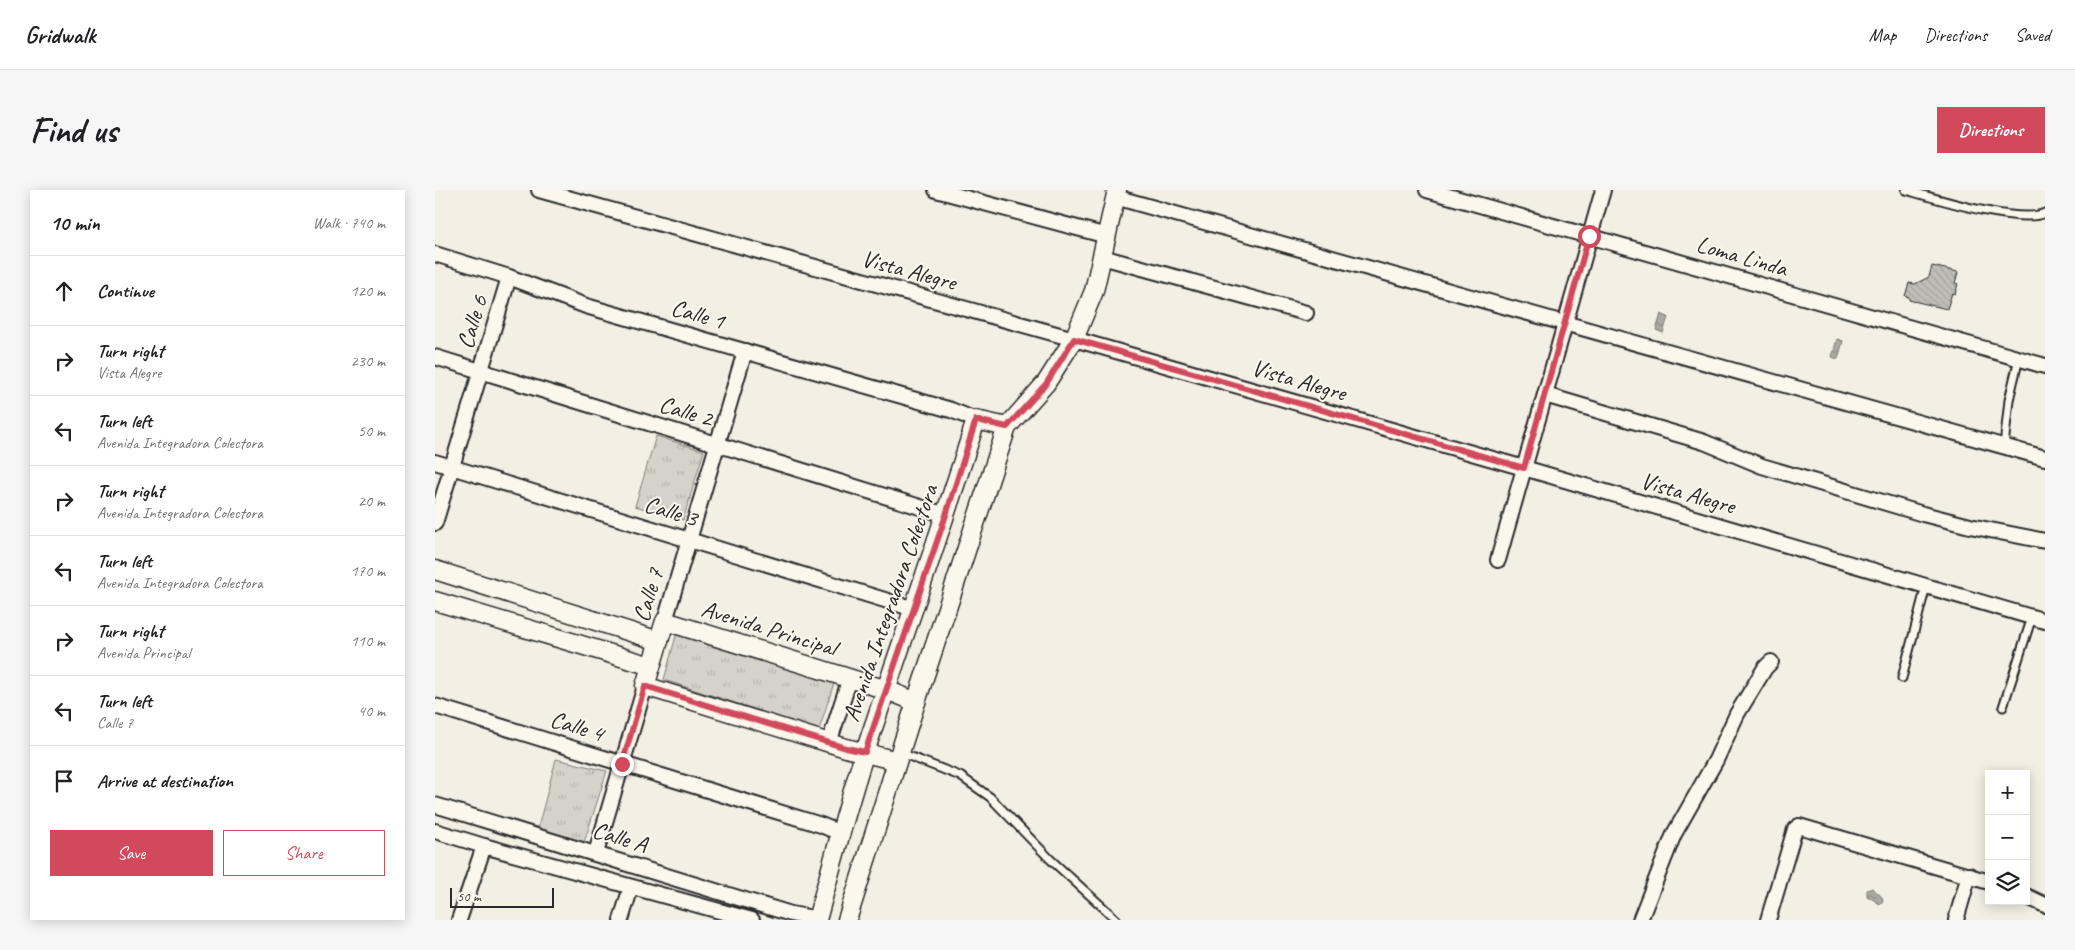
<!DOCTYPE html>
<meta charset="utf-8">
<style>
body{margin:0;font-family:Caveat,sans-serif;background:#f6f6f6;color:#202124}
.controls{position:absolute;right:15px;bottom:15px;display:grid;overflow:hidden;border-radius:0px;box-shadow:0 2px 12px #0003}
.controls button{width:45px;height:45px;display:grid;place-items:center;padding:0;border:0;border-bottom:1px solid #e0e0e0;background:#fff;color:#202124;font:25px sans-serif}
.scale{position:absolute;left:15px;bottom:12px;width:104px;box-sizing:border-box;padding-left:5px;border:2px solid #2b2b2b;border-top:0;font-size:14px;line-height:18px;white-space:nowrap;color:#2b2b2b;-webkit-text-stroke:4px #fbf7ec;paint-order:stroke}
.stop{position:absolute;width:15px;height:15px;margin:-11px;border:4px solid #d1495b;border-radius:50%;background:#fff}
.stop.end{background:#d1495b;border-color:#fff;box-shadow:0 1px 5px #0008}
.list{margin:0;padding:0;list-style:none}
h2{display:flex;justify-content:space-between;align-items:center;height:65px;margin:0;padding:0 20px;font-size:21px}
h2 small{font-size:16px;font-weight:400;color:#757577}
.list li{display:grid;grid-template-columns:32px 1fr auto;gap:15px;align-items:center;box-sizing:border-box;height:70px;padding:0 20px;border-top:1px solid #e0e0e0}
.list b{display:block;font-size:19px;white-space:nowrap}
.list p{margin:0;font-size:16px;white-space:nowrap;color:#757577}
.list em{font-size:16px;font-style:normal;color:#757577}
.actions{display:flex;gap:10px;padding:15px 20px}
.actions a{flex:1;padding:11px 0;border:1px solid #d1495b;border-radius:0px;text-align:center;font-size:18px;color:#d1495b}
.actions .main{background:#d1495b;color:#fff}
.icon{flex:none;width:28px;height:28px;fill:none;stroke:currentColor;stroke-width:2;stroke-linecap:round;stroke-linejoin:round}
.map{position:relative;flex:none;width:1610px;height:730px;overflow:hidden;border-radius:0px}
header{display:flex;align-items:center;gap:30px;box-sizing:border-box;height:70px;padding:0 25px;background:#fff;border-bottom:1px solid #e0e0e0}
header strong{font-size:24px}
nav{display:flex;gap:28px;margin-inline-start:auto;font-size:18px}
.intro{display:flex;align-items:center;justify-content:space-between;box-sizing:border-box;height:120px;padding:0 30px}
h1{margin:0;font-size:35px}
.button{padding:12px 22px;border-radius:0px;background:#d1495b;color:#fff;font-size:18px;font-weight:700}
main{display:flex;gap:30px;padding:0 30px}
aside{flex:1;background:#fff;border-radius:0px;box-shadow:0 2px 12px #0003}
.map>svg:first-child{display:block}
</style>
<header>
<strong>Gridwalk</strong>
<nav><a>Map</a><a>Directions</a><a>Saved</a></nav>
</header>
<div class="intro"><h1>Find us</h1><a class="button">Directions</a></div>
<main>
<aside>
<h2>10 min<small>Walk · 740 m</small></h2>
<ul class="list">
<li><svg class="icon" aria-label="ahead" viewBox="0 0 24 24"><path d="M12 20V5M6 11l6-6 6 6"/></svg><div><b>Continue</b></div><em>120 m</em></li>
<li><svg class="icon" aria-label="right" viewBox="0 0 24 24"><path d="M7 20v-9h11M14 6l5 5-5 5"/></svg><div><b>Turn right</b><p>Vista Alegre</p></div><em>230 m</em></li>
<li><svg class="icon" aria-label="left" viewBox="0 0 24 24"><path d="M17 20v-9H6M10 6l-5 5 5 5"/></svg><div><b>Turn left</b><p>Avenida Integradora Colectora</p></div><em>50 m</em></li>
<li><svg class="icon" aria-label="right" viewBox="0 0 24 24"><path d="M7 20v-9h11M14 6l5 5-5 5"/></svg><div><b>Turn right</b><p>Avenida Integradora Colectora</p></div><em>20 m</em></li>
<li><svg class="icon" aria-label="left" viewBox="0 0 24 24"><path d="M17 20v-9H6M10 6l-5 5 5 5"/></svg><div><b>Turn left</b><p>Avenida Integradora Colectora</p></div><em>170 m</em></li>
<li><svg class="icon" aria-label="right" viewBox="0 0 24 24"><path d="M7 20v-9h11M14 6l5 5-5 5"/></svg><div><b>Turn right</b><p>Avenida Principal</p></div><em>110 m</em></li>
<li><svg class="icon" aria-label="left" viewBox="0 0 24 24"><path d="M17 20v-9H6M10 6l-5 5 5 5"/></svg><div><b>Turn left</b><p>Calle 7</p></div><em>40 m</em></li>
<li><svg class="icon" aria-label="arrive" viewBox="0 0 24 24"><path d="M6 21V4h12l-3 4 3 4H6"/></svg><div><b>Arrive at destination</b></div></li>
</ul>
<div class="actions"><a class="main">Save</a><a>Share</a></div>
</aside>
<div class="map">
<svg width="1610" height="730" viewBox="0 0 1610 730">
<defs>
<pattern id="park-tufts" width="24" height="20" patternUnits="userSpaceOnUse" patternTransform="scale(1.25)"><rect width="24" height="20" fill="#d5d2c9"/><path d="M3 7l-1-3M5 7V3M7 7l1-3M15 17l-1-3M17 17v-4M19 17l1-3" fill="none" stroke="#b7b4ad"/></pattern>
<pattern id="water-ripples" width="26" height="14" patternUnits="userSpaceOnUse" patternTransform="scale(1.25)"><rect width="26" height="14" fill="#aca9a2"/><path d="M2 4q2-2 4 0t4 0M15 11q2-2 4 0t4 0" fill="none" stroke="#8c8a84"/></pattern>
<pattern id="building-back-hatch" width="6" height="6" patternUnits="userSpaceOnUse" patternTransform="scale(1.25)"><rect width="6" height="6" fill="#c0beb6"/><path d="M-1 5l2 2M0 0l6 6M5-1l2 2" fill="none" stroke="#a5a39d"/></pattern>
</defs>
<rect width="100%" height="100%" fill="#f3efe4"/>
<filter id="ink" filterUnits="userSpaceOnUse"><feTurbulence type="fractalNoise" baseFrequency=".02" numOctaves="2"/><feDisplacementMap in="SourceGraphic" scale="10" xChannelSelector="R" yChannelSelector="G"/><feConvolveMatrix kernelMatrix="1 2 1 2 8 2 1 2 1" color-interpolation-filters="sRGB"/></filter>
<g filter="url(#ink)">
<g fill="url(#park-tufts)" stroke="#807e7a">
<path d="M221 246 269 261 248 330 200 316Z"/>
<path d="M242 442 400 490 384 540 229 490Z"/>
<path d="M121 569 172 581 147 659 101 645Z"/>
</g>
<g fill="url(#water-ripples)" stroke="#787772">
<path d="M1226 124 1233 127 1228 143 1221 140Z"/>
<path d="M1402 149 1408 151 1403 169 1397 167Z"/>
<path d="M1437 698 1447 707 1448 711 1445 714 1432 706V700Z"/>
</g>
<path fill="url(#building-back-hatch)" stroke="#2b2b2b" d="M1497 76 1523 82 1520 93 1523 94 1520 104 1517 103 1512 119 1474 110V107L1470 106 1474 93 1480 94 1494 87Z"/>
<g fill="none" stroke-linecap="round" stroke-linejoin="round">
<g stroke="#2b2b2b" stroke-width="11">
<g id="service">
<path d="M1471 0C1499 8 1585 35 1610 23"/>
<path d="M1569 256 1574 210 1584 168"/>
<path d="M1467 488 1491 396"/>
<path d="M1568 517 1597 427"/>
<path d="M466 563 525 586 555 607 615 669 682 730"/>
</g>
</g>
<g stroke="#2b2b2b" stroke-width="18">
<g id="minor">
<path d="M104 0 639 149 1089 278 1610 431"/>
<path d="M501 0 672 46"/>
<path d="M992 0 1610 176"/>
<path d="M680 7 1610 268"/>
<path d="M0 64 74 87 151 116 516 220 541 230"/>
<path d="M667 67 871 123"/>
<path d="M0 167 511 325"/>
<path d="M1110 205 1269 252 1327 276 1488 324 1535 336 1610 351"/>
<path d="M0 272 479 419"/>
<path d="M0 333 74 87"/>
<path d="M1063 370 1168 0"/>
<path d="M230 431 310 161"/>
<path d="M0 516 386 635 405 643"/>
<path d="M394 553 415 488"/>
<path d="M0 615 356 724 383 729"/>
<path d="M0 641 49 656 317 730"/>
<path d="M161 663 210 496"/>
<path d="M1591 706 1610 715"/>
<path d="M24 730 49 656"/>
<path d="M186 730 196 697"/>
<path d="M1205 730 1239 644 1281 570 1302 524 1330 478 1336 472"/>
<path d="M1333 730 1360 639 1364 636 1554 692"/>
<path d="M1521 730 1534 685"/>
</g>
</g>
<g stroke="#2b2b2b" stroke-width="21">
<g id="tertiary">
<path d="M0 380 224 451"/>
<path d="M0 411 216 476"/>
<path d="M462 571 411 558 210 496 230 431 452 500 481 512"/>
<path d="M382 730C397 674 412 617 430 562 467 451 506 341 541 230L572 237"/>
<path d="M412 730 481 512 572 237 611 193 639 149 659 101 682 0"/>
</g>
</g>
<use href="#service" stroke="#fbf7ec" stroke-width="7"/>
<use href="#minor" stroke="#fbf7ec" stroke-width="14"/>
<use href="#tertiary" stroke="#fbf7ec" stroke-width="18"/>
</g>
</g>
<g fill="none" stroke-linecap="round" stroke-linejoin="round" filter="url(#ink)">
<path stroke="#d1495b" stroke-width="6" d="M187 574 210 496 411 558 430 562 511 325 541 230 572 237 611 194 639 149 1089 278 1154 46"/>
</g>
<g text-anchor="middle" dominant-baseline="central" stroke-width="4" stroke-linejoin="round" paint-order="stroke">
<g font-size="24" fill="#2b2b2b" stroke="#fbf7ec">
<text transform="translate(1307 66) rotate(16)">Loma Linda</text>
<text transform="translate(474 80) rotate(15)">Vista Alegre</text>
<text transform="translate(263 124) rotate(16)">Calle 1</text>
<text transform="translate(37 132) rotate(-73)">Calle 6</text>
<text transform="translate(864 190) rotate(16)">Vista Alegre</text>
<text transform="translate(251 221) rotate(17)">Calle 2</text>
<text transform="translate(1253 303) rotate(16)">Vista Alegre</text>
<text transform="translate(236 321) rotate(17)">Calle 3</text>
<text transform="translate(213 405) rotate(-73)">Calle 7</text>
<text transform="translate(455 413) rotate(-71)">Avenida Integradora Colectora</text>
<text transform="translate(334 438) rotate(17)">Avenida Principal</text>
<text transform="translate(142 536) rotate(17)">Calle 4</text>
<text transform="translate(185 647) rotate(17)">Calle A</text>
</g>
</g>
</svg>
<div class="controls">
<button>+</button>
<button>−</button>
<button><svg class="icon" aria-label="layers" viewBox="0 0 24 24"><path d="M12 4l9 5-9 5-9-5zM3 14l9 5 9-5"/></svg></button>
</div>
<div class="scale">50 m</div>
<div class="stop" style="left:1154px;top:46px"></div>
<div class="stop end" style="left:187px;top:574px"></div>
</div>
</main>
